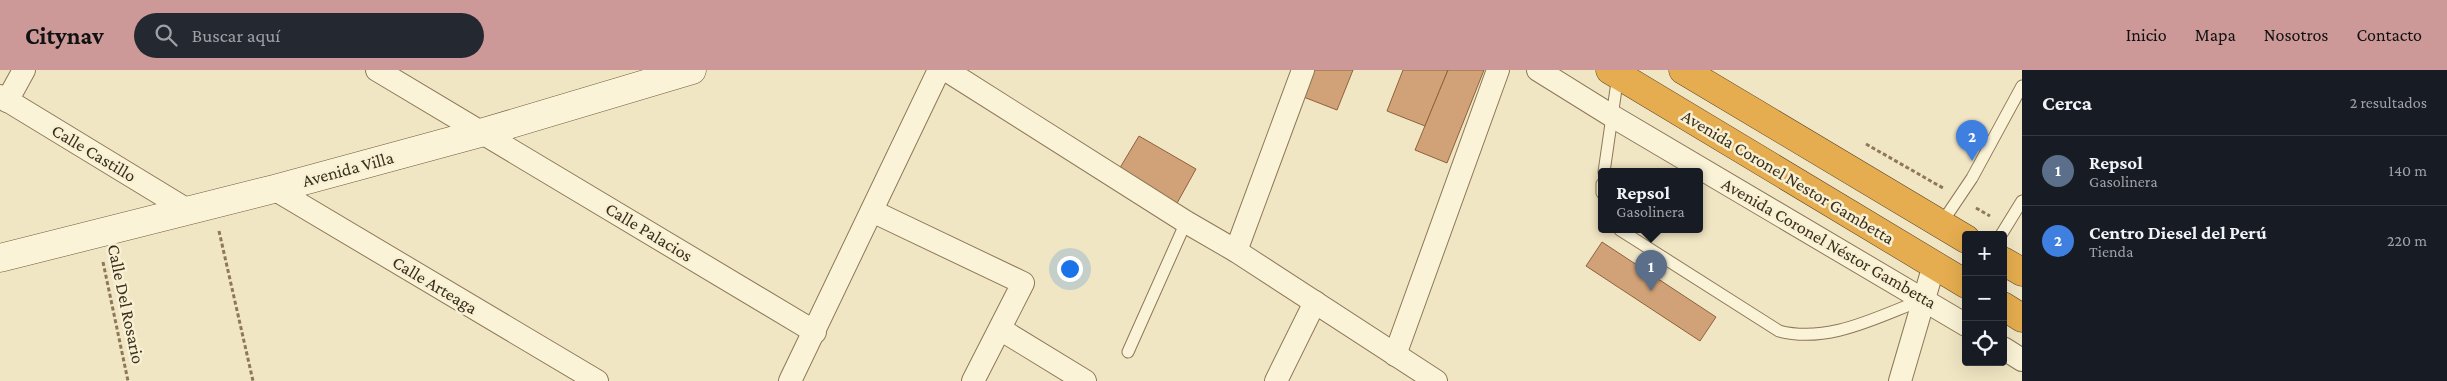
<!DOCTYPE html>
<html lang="es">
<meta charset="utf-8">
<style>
body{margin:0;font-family:"Crimson Pro",serif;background:#242831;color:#f1f3f6}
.controls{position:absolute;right:15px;bottom:15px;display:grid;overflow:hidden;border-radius:5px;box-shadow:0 5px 20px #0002}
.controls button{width:45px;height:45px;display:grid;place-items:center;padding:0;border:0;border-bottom:1px solid #363941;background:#171b24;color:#f1f3f6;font:25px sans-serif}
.you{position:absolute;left:1069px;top:198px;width:18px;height:18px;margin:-12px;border:4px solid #fff;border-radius:50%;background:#1a73e8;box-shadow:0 0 0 8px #1a73e833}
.badge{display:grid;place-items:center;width:32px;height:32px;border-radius:50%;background:#cd9998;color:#fff;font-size:16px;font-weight:700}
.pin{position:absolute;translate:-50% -41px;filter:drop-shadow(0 1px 2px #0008)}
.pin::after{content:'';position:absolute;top:26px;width:18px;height:15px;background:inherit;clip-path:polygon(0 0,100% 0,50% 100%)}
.popup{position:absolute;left:1598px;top:98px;width:105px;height:65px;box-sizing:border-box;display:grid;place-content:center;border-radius:5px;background:#171b24;filter:drop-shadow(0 1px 4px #0005);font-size:16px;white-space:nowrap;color:#9ea1a6}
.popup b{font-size:19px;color:#f1f3f6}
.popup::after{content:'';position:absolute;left:50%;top:100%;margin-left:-10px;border:10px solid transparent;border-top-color:#171b24}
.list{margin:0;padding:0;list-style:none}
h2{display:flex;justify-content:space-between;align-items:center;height:65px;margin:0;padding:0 20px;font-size:21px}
h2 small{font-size:16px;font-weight:400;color:#9ea1a6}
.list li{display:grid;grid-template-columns:32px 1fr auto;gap:15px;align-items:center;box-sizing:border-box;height:70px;padding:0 20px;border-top:1px solid #363941}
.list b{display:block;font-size:19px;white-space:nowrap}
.list p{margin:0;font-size:16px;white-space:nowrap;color:#9ea1a6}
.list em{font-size:16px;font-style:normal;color:#9ea1a6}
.icon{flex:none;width:28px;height:28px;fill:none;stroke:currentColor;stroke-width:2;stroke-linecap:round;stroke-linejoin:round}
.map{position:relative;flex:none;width:2022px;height:311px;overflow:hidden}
header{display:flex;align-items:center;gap:30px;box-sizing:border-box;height:70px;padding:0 25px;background:#cd9998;color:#111}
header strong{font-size:24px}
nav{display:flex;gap:28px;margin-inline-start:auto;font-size:18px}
.search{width:350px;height:45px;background:#242831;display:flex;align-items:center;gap:12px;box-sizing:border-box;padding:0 18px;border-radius:28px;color:#9ea1a6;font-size:19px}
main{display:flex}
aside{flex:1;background:#171b24}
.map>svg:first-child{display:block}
</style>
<header>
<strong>Citynav</strong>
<div class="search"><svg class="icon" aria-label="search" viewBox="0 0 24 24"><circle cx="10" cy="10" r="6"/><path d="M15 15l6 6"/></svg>Buscar aquí</div>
<nav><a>Inicio</a><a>Mapa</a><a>Nosotros</a><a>Contacto</a></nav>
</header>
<main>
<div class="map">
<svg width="2022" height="311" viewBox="0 0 2022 311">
<rect width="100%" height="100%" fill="#f1e6c3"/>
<g fill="#d1a277" stroke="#8d623d">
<path d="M1312 0H1353L1337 40 1301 26Z"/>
<path d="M1403 0H1448L1425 56 1387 41Z"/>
<path d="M1448 0H1484L1447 93 1415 80Z"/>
<path d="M1139 66 1196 99 1176 135 1118 101Z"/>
<path d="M1602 172 1716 247 1700 271 1586 196Z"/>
</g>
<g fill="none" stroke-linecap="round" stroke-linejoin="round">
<g stroke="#8d7858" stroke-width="13">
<g id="lane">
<path d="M1604 102 1618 5"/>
<path d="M1602 114V123"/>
<path d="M1941 154 1972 108 2022 16"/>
<path d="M1620 160 1779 261C1828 274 1877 247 1922 230"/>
<path d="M2001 165 2022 131"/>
<path d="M1128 282 1186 152"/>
</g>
</g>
<g stroke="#8d7858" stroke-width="24">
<g id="street">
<path d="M377 0 815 262"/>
<path d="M946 0 1186 152 1236 181 1436 311"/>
<path d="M1538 0 1612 46 1966 255"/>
<path d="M0 26 189 141"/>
<path d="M7 31 24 0"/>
<path d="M274 119 597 311"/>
<path d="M872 141 1023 213 973 311"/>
<path d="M1236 181 1303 0"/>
<path d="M1000 259 1085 311"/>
<path d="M2003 278 2022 290"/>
<path d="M1395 285 1498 0"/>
<path d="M790 311 939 0"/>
<path d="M1276 311 1315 232"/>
<path d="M1900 311 1934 195"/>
</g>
</g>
<g stroke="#6e583c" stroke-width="29">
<path id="secondary" d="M0 188 274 119 484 62 692 0"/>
</g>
<g stroke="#5a452d" stroke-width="29">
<g id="highway">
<path d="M1610 0 1966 214"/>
<path d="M1683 0 1966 169"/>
<path d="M2003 191 2022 202"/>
<path d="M2003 236 2022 248"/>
</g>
</g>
<g stroke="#8d7858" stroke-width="3" stroke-dasharray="4 2.5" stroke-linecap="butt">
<path d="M1866 74 1943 118"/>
<path d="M1976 138 1990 146"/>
<path d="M219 161 253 311"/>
<path d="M103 192 128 311"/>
</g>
<use href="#lane" stroke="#fbf3d7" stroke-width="11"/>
<use href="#street" stroke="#fbf3d7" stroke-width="22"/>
<use href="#secondary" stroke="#fbf3d7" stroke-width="28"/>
<use href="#highway" stroke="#e5ad4f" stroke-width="28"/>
</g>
<g text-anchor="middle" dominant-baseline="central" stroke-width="5" stroke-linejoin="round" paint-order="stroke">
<g font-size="18" fill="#3c2e1e" stroke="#f8f0d3">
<text transform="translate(94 83) rotate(31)">Calle Castillo</text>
<text transform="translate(348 99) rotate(-15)">Avenida Villa</text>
<text transform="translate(1788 107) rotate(31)">Avenida Coronel Nestor Gambetta</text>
<text transform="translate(649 162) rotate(31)">Calle Palacios</text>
<text transform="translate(1829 173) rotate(30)">Avenida Coronel Néstor Gambetta</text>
<text transform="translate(435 215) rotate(31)">Calle Arteaga</text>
<text transform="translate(126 234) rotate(78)">Calle Del Rosario</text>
</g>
</g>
</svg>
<div class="controls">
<button>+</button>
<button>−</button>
<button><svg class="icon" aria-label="locate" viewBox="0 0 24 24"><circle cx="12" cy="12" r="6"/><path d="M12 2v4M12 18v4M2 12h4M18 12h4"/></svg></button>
</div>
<div class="you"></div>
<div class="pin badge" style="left:1651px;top:221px;background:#5c6f8a">1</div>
<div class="popup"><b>Repsol</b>Gasolinera</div>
<div class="pin badge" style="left:1972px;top:91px;background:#3f7fe0">2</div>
</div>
<aside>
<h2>Cerca<small>2 resultados</small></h2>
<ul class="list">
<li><span class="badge" style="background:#5c6f8a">1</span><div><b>Repsol</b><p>Gasolinera</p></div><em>140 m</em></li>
<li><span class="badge" style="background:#3f7fe0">2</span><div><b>Centro Diesel del Perú</b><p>Tienda</p></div><em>220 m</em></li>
</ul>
</aside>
</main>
